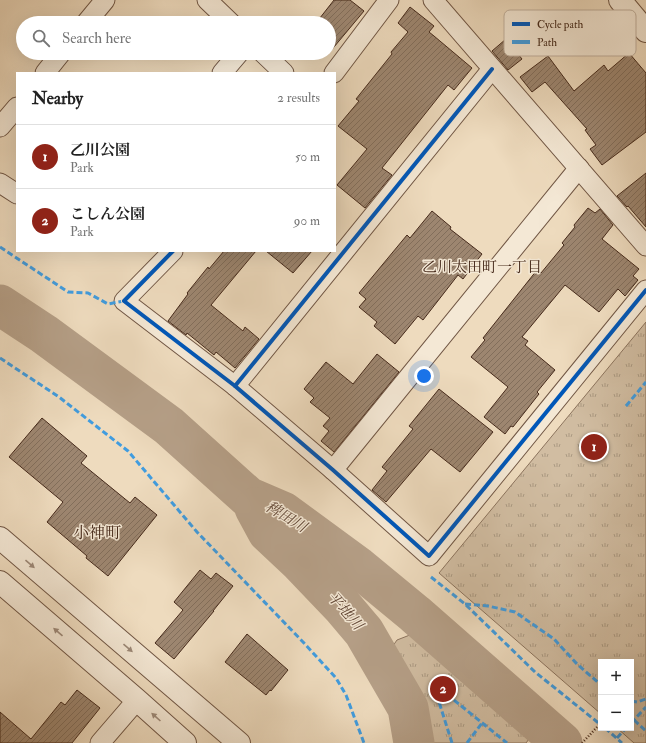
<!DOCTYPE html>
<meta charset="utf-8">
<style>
body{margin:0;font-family:"IM FELL Double Pica","Noto Serif JP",serif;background:#f6f6f6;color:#222}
.controls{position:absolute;right:12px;bottom:12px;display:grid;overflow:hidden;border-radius:0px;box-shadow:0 4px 16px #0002}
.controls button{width:36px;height:36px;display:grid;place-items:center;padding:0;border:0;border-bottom:1px solid #e0e0e0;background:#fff;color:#222;font:20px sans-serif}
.you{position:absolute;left:424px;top:376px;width:14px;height:14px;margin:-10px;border:3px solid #fff;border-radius:50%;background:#1a73e8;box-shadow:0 0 0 6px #1a73e833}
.badge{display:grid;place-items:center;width:26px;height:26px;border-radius:50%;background:#8f2418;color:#fff;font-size:13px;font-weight:700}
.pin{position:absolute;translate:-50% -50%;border:2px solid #fff;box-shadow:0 1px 4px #0006}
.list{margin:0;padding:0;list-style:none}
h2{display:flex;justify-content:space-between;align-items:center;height:52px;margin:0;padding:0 16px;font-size:17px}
h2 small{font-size:13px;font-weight:400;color:#767676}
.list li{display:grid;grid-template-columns:26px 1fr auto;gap:12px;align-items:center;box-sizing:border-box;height:64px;padding:0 16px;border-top:1px solid #e0e0e0}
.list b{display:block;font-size:15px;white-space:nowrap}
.list p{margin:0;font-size:13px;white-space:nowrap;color:#767676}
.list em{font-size:13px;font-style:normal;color:#767676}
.icon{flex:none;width:22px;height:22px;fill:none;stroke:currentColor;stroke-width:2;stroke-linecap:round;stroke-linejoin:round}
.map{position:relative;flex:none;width:646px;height:743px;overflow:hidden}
.search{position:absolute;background:#fff;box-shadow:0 4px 16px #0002;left:16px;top:16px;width:320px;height:44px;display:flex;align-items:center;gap:10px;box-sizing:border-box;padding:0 14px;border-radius:22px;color:#767676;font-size:15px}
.panel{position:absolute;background:#fff;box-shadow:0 4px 16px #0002;left:16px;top:72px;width:320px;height:180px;border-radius:0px}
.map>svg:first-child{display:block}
</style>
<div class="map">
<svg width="646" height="743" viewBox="0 0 646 743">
<defs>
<pattern id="park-tufts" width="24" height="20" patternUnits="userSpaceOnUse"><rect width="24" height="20" fill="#d1bda2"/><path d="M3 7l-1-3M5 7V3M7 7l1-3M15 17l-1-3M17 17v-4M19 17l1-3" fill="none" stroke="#ab9a83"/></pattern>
<pattern id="building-hatch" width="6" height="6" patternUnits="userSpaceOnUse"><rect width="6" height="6" fill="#9d8670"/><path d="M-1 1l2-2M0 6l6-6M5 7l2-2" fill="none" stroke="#826e5b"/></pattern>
</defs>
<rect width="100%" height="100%" fill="#eedbbe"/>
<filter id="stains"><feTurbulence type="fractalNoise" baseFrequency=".005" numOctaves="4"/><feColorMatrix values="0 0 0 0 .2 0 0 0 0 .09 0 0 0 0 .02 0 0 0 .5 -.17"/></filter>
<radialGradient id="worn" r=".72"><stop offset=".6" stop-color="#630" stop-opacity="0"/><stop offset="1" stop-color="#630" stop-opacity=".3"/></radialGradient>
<g fill="url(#park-tufts)" stroke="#8c745e">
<path d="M646 322V743H634L617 728H631V662H601V714L439 573Z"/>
<path d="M415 633 532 735 526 743H419L416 704 399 674 388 653 397 640Z"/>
</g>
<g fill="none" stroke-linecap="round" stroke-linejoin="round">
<g stroke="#b59f87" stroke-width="41">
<path d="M0 305 44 334 169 426 248 497 283 512 358 567 415 614 562 743"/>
<path d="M255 508 268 532 300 562 342 606 364 632 408 708 414 743"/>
</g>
</g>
<g fill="url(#building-hatch)" stroke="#462a1b">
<path d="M334 0H350L364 11 329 53V23H316Z"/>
<path d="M410 7 434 26 429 32 434 36 472 68 454 90 448 85 382 168 392 175 365 208 337 185 367 149 338 126 359 101 356 99 392 54 391 52 408 32 398 23Z"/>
<path d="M506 39 522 59 508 70 492 51Z"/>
<path d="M629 53 646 73V132L602 165 590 149 596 145 585 130 587 129 545 82 532 92 520 77 548 56 574 91 604 65 608 71Z"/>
<path d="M646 173V227L628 206 627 207 617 196Z"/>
<path d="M588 208 595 213 600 209 613 225 602 239 639 269 633 276 638 280 625 296 618 289 599 312 565 285 522 337 528 341 525 345 555 370 537 392 539 394 513 427 511 426 505 434 484 417 508 387 471 357 485 340 483 338 537 270 541 273 564 245 562 243 575 227 574 225Z"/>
<path d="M432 211 451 227 450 229 482 254 463 279 458 275 423 320 418 316 395 344 374 326 377 322 359 307 366 299 359 293 407 235 410 238Z"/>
<path d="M224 251H256L211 305 243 331 245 327 259 339 235 368 216 352 214 355 187 333 186 335 168 321 188 294 187 293 208 267 209 269Z"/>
<path d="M266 251H312L293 273Z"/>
<path d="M377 354 399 372 334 452 321 441 329 431 323 426 330 418 310 402 314 398 304 389 326 362 353 384Z"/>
<path d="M439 389 493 432 460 472 431 449 386 502 372 490 387 471 382 467 413 429 409 426Z"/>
<path d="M42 418 87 456 81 463 130 503 135 497 157 515 108 576 86 558 87 556 47 522 63 502 9 457Z"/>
<path d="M200 570 211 579 216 573 233 586 213 611H214L174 659 155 643 183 610 174 602Z"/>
<path d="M247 634 288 670 271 691 270 690 266 695 225 662Z"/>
<path d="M77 690 100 708 72 743H0V712L31 739 61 702 65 705Z"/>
</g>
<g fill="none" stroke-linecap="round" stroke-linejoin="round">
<g stroke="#705644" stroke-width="21">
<g id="minor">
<path d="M207 0 231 23"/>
<path d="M433 0 646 246"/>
<path d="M86 23 105 0"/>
<path d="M263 53 284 73"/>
<path d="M45 73 61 53"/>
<path d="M222 73 239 53"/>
<path d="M334 73 389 0"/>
<path d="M0 127 17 107"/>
<path d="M0 183 17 194"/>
<path d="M173 251 124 301 235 386 333 470 429 556 646 290"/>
<path d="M235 386 492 69"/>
<path d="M333 470 579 168"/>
<path d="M100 743 137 700"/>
</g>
</g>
<g stroke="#705644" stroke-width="24">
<g id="tertiary">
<path d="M620 0 646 31"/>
<path d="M0 538 239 743"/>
<path d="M0 582 137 700 185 743"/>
</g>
</g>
<path stroke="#462a1b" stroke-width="2.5" stroke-dasharray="1 2" stroke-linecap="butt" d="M582 743 600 724"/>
<use href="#minor" stroke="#f4e8d5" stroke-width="19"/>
<use href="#tertiary" stroke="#f4e8d5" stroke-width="22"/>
<g stroke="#409cdf" stroke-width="3" stroke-dasharray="6 3" stroke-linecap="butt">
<path d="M0 247 68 292 88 293 108 304 124 301"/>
<path d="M0 358 59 397 128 451 197 532 303 642 336 678 346 695 364 743"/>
<path d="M626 406 646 382"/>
<path d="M431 577 465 604 535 672 601 725"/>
<path d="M465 604 488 606 515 612 554 639 577 664 601 685"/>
<path d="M631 701 637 702 646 699"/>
<path d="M634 720 646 731"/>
<path d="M631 723 646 707"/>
<path d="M605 728 622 743"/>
<path d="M617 738 626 728"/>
<path d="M452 743 433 683 507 743"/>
<path d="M467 743 482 723"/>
</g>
<g stroke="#f4e8d5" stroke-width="6">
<g id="cycleway">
<path d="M173 251 124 301 235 386 333 470 429 556 646 290"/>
<path d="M235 386 492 69"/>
</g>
</g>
<use href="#cycleway" stroke="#0057b8" stroke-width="4"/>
</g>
<defs><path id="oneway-solid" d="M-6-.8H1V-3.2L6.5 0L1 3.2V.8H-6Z"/></defs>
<g fill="#9d8978">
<use href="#oneway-solid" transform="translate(30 564) rotate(41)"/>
<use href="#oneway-solid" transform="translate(58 632) rotate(-139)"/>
<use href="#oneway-solid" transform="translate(128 648) rotate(41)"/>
<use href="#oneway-solid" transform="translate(156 717) rotate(-138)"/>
</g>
<g text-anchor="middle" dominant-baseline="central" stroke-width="3" stroke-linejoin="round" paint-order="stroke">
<g font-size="15" fill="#462a1b" stroke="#f4e8d5">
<text x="482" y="267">乙川太田町一丁目</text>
</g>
<g font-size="15" font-style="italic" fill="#624736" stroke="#f4e8d5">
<text transform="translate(286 517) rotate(31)">稗田川</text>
<text transform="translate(345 611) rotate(49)">平地川</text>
</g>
<g font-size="16" fill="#462a1b" stroke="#f4e8d5">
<text x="97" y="533">小神町</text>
</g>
</g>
<rect x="504" y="10" width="132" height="46" rx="6" fill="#f4e8d5" stroke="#c0af9d" stroke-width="1"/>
<rect x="512" y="22" width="18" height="4" fill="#0057b8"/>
<rect x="512" y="40" width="18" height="4" fill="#409cdf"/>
<g font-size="11" fill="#462a1b">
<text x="537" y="28">Cycle path</text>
<text x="537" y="46">Path</text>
</g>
<rect width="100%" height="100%" filter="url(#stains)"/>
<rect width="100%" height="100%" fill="url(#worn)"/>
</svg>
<div class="controls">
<button>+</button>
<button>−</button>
</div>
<div class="you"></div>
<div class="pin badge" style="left:594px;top:447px">1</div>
<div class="pin badge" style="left:443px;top:689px">2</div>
<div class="search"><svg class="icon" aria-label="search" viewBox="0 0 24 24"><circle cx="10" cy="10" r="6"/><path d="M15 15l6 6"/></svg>Search here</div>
<section class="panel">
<h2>Nearby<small>2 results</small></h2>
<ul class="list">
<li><span class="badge">1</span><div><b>乙川公園</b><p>Park</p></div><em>50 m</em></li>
<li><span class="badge">2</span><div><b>こしん公園</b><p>Park</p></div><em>90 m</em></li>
</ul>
</section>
</div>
